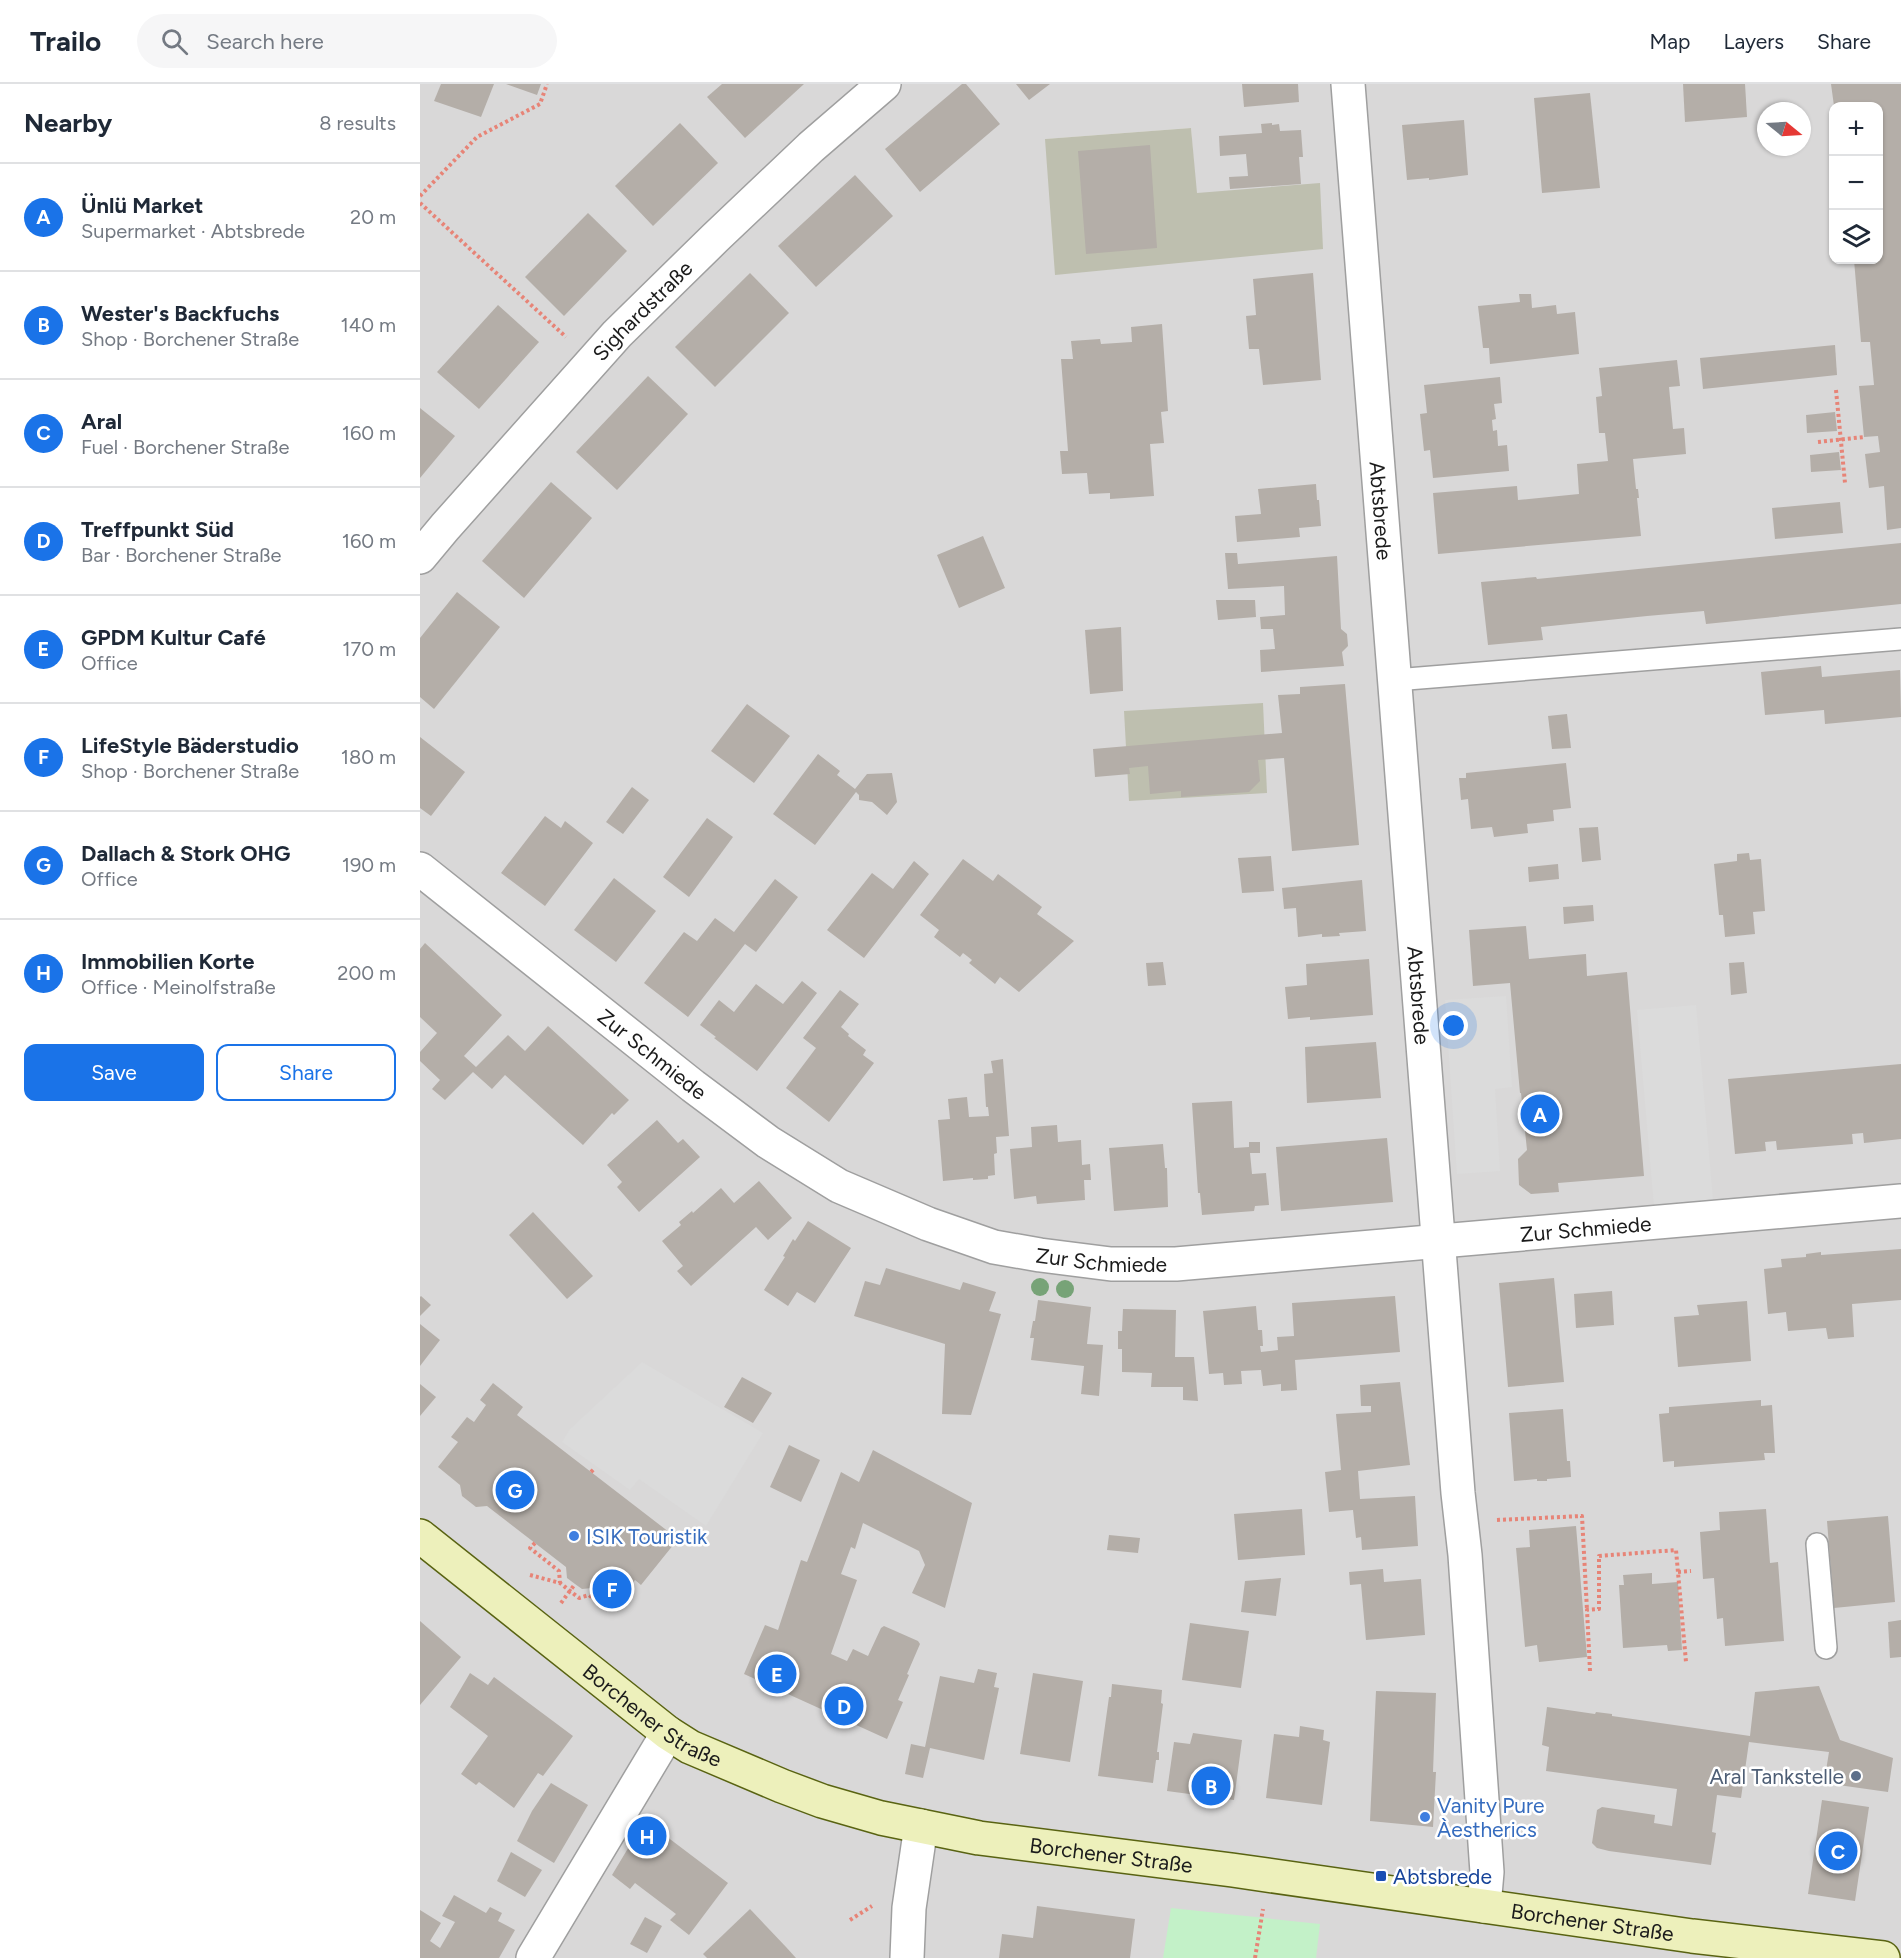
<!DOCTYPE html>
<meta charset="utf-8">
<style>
body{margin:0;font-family:Figtree,sans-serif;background:#f6f6f7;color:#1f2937}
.controls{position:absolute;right:18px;top:18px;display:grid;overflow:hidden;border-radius:12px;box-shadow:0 2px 4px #0004}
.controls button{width:54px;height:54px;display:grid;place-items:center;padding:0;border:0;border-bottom:2px solid #e0e1e3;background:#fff;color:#1f2937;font:30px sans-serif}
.compass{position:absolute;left:1337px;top:18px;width:54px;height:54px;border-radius:50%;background:#fff;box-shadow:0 2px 4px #0004;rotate:108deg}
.you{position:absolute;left:1034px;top:942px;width:21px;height:21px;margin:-15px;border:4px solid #fff;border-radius:50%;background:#1a73e8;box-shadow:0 0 0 9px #1a73e833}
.badge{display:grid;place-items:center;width:39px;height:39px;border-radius:50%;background:#1a73e8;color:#fff;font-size:20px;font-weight:700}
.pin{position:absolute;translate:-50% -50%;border:3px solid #fff;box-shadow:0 2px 6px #0006}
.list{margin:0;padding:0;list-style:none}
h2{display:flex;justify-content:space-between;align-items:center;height:78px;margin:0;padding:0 24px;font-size:26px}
h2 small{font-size:20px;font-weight:400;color:#747a83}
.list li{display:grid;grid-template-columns:39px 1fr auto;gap:18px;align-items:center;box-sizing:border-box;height:108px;padding:0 24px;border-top:2px solid #e0e1e3}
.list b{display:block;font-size:22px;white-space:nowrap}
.list p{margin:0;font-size:20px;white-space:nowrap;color:#747a83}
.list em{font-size:20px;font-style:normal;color:#747a83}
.actions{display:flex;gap:12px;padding:18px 24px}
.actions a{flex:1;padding:14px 0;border:2px solid #1a73e8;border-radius:12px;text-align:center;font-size:21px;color:#1a73e8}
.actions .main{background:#1a73e8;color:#fff}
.icon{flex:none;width:33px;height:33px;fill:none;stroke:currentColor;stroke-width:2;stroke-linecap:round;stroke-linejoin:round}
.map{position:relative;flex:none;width:1481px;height:1874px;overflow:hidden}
header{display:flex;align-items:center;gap:36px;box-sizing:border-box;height:84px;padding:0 30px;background:#fff;border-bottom:2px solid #e0e1e3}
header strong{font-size:28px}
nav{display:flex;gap:33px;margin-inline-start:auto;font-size:21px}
.search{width:420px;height:54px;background:#f6f6f7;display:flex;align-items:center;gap:15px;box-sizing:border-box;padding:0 21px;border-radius:33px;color:#747a83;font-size:22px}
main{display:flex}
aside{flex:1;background:#fff}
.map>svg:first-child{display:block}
</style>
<header>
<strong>Trailo</strong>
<div class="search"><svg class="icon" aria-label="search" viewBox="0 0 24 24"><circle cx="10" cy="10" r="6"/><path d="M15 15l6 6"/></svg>Search here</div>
<nav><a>Map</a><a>Layers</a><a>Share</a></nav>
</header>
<main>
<aside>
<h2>Nearby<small>8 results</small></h2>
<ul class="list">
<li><span class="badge">A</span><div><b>Ünlü Market</b><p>Supermarket · Abtsbrede</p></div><em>20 m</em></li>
<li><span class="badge">B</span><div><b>Wester's Backfuchs</b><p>Shop · Borchener Straße</p></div><em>140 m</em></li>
<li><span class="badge">C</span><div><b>Aral</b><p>Fuel · Borchener Straße</p></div><em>160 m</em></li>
<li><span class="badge">D</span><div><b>Treffpunkt Süd</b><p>Bar · Borchener Straße</p></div><em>160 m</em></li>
<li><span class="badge">E</span><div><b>GPDM Kultur Café</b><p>Office</p></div><em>170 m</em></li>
<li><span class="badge">F</span><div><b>LifeStyle Bäderstudio</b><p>Shop · Borchener Straße</p></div><em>180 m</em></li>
<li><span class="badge">G</span><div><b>Dallach &amp; Stork OHG</b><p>Office</p></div><em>190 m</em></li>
<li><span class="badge">H</span><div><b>Immobilien Korte</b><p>Office · Meinolfstraße</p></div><em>200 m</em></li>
</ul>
<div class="actions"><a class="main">Save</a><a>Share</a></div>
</aside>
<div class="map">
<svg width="1481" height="1874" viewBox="0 0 1481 1874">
<rect width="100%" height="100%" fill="#ebe8e2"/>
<path fill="#d9d8d8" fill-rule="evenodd" d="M0 0H1481V1874H0ZM1414 22H1458V176H1414ZM1346 27H1382V63H1346ZM771 44 776 109 625 55Z"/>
<g fill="#bebfaf">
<path d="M771 44 777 109 900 99 903 165 635 191 625 55Z"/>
<path d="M843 619 847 709 709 717 704 627Z"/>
</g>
<path fill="#c3f1c8" d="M751 1824 900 1840 896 1874H743Z"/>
<g fill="#dbdbdb">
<path d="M1086 912 1092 1003 1075 1005 1080 1087 1037 1090 1025 916Z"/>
<path d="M1276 921 1293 1116 1234 1122 1217 926Z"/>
<path d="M222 1278 343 1349 286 1442 219 1395 210 1406 142 1358 150 1345Z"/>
</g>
<g fill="#b4aea8">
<path d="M21 0H74L61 33 14 17Z"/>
<path d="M86 0H121L117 11Z"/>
<path d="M302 0H384L325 54 287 13Z"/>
<path d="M542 0H546L580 40 500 108 465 65Z"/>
<path d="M596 0H630L609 16Z"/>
<path d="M822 0H878L879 18 824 23Z"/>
<path d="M1263 0H1325L1327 33 1265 38Z"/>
<path d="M1411 0H1481V444L1467 446 1464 402 1449 404 1445 370 1460 368 1458 352 1444 353 1439 302 1454 301 1450 258H1441L1434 176H1458V22H1414Z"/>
<path d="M1170 9 1180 104 1122 109 1114 14Z"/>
<path d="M1044 36 1048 91 1009 96V94L987 96 982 41Z"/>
<path d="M260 39 298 79 233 142 195 102Z"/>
<path d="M852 39V41L859 40 860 47 881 46 883 73H879L881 100 810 105 809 93 828 92 826 70 800 72 799 52 842 49 841 40Z"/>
<path d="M730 61 737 164 666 170 658 67Z"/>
<path d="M435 91 473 132 396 203 358 162Z"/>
<path d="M168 129 207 167 144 232 105 193Z"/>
<path d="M330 189 369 229 295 303 255 263Z"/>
<path d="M893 189 901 296 843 301 839 265H829L826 232 836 231 833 195Z"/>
<path d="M1099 210H1111L1112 224 1136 221 1137 230 1155 228 1159 270 1070 280 1069 264H1063L1058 222 1100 218Z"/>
<path d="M78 221 119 258 59 325 17 288Z"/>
<path d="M742 240 748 327 741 328 744 359 730 360 734 412 690 415V409L669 410 667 389 642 390 640 367H648L641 275H653L651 257 680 255 681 260 712 258 711 243Z"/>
<path d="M1415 261 1417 291 1283 305 1280 274Z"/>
<path d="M1257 276 1260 302 1249 303 1253 345 1264 344 1266 370 1213 375 1216 405H1218L1219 414H1217L1221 452 1018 470 1013 409 1097 402 1098 416 1159 410 1157 380 1188 377 1185 349H1179L1176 313 1182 312 1179 284Z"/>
<path d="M228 292 268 330 197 406 156 368Z"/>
<path d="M1080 293 1082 319 1074 320 1076 335 1072 336 1073 347 1077 346 1078 362 1087 361 1089 387 1013 394 1010 366 1004 367 1000 330 1007 329 1004 301Z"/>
<path d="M0 324 35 352 0 394Z"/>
<path d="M1415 328 1417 347 1387 349 1386 331Z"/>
<path d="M1419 368 1421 386 1391 388 1390 371Z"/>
<path d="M131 398 172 434 104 514 62 477Z"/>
<path d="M896 400 897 416H899L901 442 879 444 880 453 817 458 815 432 841 430 838 405Z"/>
<path d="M1420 418 1423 449 1355 455 1352 424Z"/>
<path d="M563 452 585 504 539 524 517 471Z"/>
<path d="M1481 459V520L1286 540 1284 527 1227 532 1121 543 1123 556 1068 561 1061 498 1116 493 1117 495Z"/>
<path d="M805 469H817L818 480 917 472 921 545 927 550 928 562 922 568 924 582 841 588 840 566 855 565 853 545H841L840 533 865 531 864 502 808 505Z"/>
<path d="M37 508 80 543 14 625 0 613V554Z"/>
<path d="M796 516H835L836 533 798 536Z"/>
<path d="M701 543 703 607 670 610 665 546Z"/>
<path d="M1401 582 1402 593 1480 586 1481 633 1405 640 1404 626 1345 631 1341 588Z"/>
<path d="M925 600 939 761 872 767 864 674 838 676 840 697 829 708 761 713V707L730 710 728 682 709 684 710 690 675 693 673 665 862 649 858 611 880 610V603Z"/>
<path d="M327 620 370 652 334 699 291 667Z"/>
<path d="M1147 630 1151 664 1132 665 1128 632Z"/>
<path d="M0 653 45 688 11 732 0 724Z"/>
<path d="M398 670 420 687 417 691 435 705 447 690 472 689 477 718 467 731 452 718 439 716V711L436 708 395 761 353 730Z"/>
<path d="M1146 679 1151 724 1133 726 1134 737 1107 740 1108 749 1074 753 1072 743 1051 745 1048 715 1041 716 1039 694H1046V689Z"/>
<path d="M212 703 229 716 203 750 186 738Z"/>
<path d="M125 732 141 744 145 737 173 759 125 822 81 789Z"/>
<path d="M287 734 313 753 269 813 243 793Z"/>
<path d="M1178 743 1181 776 1162 778 1159 744Z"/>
<path d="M1329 769 1330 776 1341 775 1345 827 1333 828 1335 850 1305 853 1303 831H1299L1294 780 1317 777V770Z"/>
<path d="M851 772 854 807 822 809 818 774Z"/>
<path d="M543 775 573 797 578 790 622 823 617 830 654 857 599 908 580 893 575 900 549 879 552 876 547 872 543 869 540 873 514 853 519 846 500 831Z"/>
<path d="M494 777 509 790 444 874 407 846 452 789 473 805Z"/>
<path d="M1138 780 1139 795 1109 798 1108 783Z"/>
<path d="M194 794 236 827 196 878 154 846Z"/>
<path d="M355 795 378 813 336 868 325 860 268 933 224 899 264 848 277 857 295 834 314 848Z"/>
<path d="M942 796 946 847 919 849 920 852 902 853V850L878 853 876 824 864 825 862 804Z"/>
<path d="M1173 821 1174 837 1144 840 1143 823Z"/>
<path d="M1106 842 1109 875 1166 870 1167 892 1207 888 1224 1092 1138 1099 1139 1108 1111 1110 1099 1101 1098 1075 1107 1066 1101 1009H1100L1090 899 1053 902 1049 846Z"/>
<path d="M5 859 82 931 44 972 56 983 88 951 105 967 128 942 209 1016 194 1031 192 1029 163 1061 85 991 72 1005 53 988 25 1016 12 1005 20 996 0 977V968L17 949 0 933V865Z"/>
<path d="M949 875 953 931 890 936V933L868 935 865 903 887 901 886 880Z"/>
<path d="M743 878 746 901 728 902 726 879Z"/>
<path d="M1324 878 1327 909 1311 911 1309 879Z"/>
<path d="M382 897 397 909 337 987 294 954 296 953 280 941 299 916 314 928 336 900 363 920Z"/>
<path d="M420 906 439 920 421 943 429 950 428 952 446 966 443 971 454 979 409 1038 366 1004 396 964 383 954Z"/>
<path d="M956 958 961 1014 887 1019 885 963Z"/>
<path d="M583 975 589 1052 576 1053 577 1069 574 1070 575 1091 568 1092V1095L553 1096V1094L523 1097 518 1036 530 1035 528 1015 547 1013 549 1033 569 1032 568 1023H566L564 990 573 989 571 977Z"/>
<path d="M1481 980V1055L1444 1059 1443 1049 1432 1050 1433 1060 1357 1066 1356 1057 1345 1058 1346 1067 1315 1070 1308 995Z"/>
<path d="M812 1017 814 1064 829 1063V1058H840V1069H830L832 1090 846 1089 849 1121 835 1122 834 1127 782 1131 780 1109H778L772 1019Z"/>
<path d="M237 1036 258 1059 263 1055 280 1073 219 1128 197 1103 202 1098 187 1081Z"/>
<path d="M637 1041 638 1058 661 1056 662 1081 670 1080 671 1096H664L665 1116 617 1120 616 1112 594 1115 590 1065 612 1063 611 1043Z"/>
<path d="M967 1054 973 1118 861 1127 856 1063Z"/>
<path d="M743 1060 745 1084H747L748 1123 694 1127 689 1064Z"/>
<path d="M339 1097 372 1134 348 1156 336 1143 271 1202 257 1187 263 1182 242 1157 261 1141 259 1138 272 1127 273 1129 301 1104 314 1119Z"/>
<path d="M113 1128 173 1192 147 1215 89 1151Z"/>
<path d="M388 1137 431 1164 395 1219 377 1208 368 1222 344 1206 365 1173 363 1172 373 1155 375 1157Z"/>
<path d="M1481 1165V1216L1432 1220 1434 1253 1408 1255 1406 1244 1368 1247 1366 1228 1348 1230 1344 1185 1362 1183 1361 1175 1386 1173V1170L1401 1168V1171Z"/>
<path d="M466 1184 540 1206 543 1198 576 1208 569 1227 581 1230 551 1331 522 1330 525 1260 434 1232 445 1197 460 1201Z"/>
<path d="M1134 1194 1144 1298 1088 1303 1079 1199Z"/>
<path d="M1192 1207 1194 1241 1156 1244 1154 1210Z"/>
<path d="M1 1212 11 1221 0 1232V1213Z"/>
<path d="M975 1212 980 1268 875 1276 877 1306 861 1307V1300L843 1302 841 1286 821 1287 822 1300 804 1301 803 1289 789 1290 783 1227 836 1222 838 1246H842L843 1262H840L841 1268 858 1266 857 1253 874 1252 872 1219Z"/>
<path d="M618 1216 671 1223 667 1260 683 1261 679 1312 661 1310 664 1282 611 1276 614 1254H610L613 1237H615Z"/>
<path d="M1327 1217 1331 1277 1258 1283 1254 1233 1279 1231 1277 1221Z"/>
<path d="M703 1225 756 1226 755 1273H774L778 1317 763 1316V1303H731L732 1289 702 1288V1265H698V1247H702Z"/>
<path d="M0 1240 20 1256 0 1282Z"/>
<path d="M322 1293 352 1309 333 1339 304 1323Z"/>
<path d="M980 1298 990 1381 938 1387 940 1415 995 1412 998 1462 942 1466 941 1453 936 1454 933 1426 909 1428 905 1388 921 1386 916 1330 951 1328V1322H941L940 1301Z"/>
<path d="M73 1299 103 1323 97 1331 258 1455 221 1501 215 1496 195 1521 172 1504 162 1505 155 1500 147 1494 146 1483 67 1422 56 1423 42 1412 40 1401 18 1383 38 1358 31 1353 47 1333 54 1338 66 1321 60 1316Z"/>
<path d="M0 1300 16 1313 0 1332Z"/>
<path d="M1341 1316V1322L1352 1321 1355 1369H1344L1345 1376 1254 1383V1377L1243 1378 1239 1330 1249 1329V1323Z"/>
<path d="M1143 1325 1147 1377H1150L1151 1393 1127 1395V1397H1117V1395L1094 1397 1089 1329Z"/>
<path d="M369 1361 400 1376 381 1418 350 1403Z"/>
<path d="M453 1366 552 1419 525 1524 492 1509 505 1481 499 1467 443 1439 435 1465 431 1463 421 1490 437 1496 411 1570 427 1577 433 1565 448 1572 461 1544 464 1542 498 1557 500 1560 487 1590 489 1591 478 1616 483 1618 467 1655 324 1590 345 1541 358 1546 381 1476 387 1478 421 1388 439 1398Z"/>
<path d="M882 1425 885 1471 818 1476 814 1430Z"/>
<path d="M1346 1425 1350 1479 1358 1478 1364 1557 1305 1562 1303 1534 1297 1535 1294 1494 1283 1495 1280 1448 1300 1446 1299 1428Z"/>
<path d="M1468 1432 1475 1518 1414 1524 1407 1437Z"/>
<path d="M1156 1442 1167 1573 1119 1578 1117 1561 1105 1563 1096 1464 1110 1463 1109 1446Z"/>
<path d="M689 1451 720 1454 718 1469 687 1466Z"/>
<path d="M963 1485 964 1498 1001 1495 1005 1551 946 1556 941 1500 930 1501 929 1488Z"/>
<path d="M1232 1489V1500L1258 1498 1262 1566 1248 1567 1247 1561 1203 1564 1199 1501H1204L1203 1491Z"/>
<path d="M861 1494 856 1532 821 1528 825 1497Z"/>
<path d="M1481 1536V1573L1470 1574 1468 1538Z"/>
<path d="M0 1537 41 1573 0 1621Z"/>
<path d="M770 1539 829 1547 821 1604 762 1596Z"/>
<path d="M558 1585 577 1589 574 1603 579 1604 564 1676 510 1664 503 1694 485 1690 491 1660 505 1663 520 1592 554 1599Z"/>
<path d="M50 1589 68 1601 74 1593 153 1652 123 1692 118 1689 94 1724 59 1698 56 1701 41 1690 68 1652 30 1623Z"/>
<path d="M613 1589 663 1597 650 1678 600 1670Z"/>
<path d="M692 1600 742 1606 741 1619 743 1620 737 1668H739V1676H736L733 1699 678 1692 689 1613H691Z"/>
<path d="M1399 1602 1420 1656 1473 1674 1468 1708 1404 1699 1409 1668 1329 1658 1321 1714 1297 1711 1292 1748 1296 1749 1291 1781 1189 1767 1177 1764 1172 1759 1177 1726 1182 1723 1235 1731 1234 1739 1252 1742 1257 1705 1126 1687 1129 1663 1122 1661 1127 1623 1175 1630 1176 1628 1192 1630V1632L1330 1652 1335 1608Z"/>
<path d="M956 1607 1016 1609 1013 1688H1016L1013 1743 950 1737Z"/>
<path d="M880 1642 904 1646 903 1656 910 1658 902 1721 846 1714 854 1650 879 1653Z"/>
<path d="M773 1649 822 1656 814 1716 747 1707 754 1658 770 1660Z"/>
<path d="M131 1699 168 1721 134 1779 97 1757 112 1727Z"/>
<path d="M1402 1716 1449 1723 1435 1817 1388 1810Z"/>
<path d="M234 1743 308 1799 269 1851 250 1836 256 1830 215 1799 210 1805 192 1791 219 1746Z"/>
<path d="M91 1768 122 1786 105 1813 77 1797Z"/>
<path d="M34 1811 66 1829 70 1823 82 1829 78 1837 95 1846 79 1874H0V1826L21 1839 10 1857 20 1864 35 1838 22 1832Z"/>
<path d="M617 1822 715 1835 710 1874H579L582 1850 613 1854Z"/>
<path d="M330 1825 366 1863 376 1874H287L283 1870Z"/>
<path d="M225 1833 242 1842 227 1869 210 1860Z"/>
</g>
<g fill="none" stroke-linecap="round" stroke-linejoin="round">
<g stroke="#9f9f9f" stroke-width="24">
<g id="service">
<path d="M975 596 1481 555"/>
<path d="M1397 1460 1406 1564"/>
</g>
</g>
<g stroke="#9f9f9f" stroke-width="36">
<g id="minor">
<path id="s1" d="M928 0 1038 1409 1045 1471 1067 1788 1064 1822"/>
<path id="s2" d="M0 473 25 443 197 250 295 154 391 63 464 0"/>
<path id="s3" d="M0 785 273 1002 348 1058 419 1102 508 1140 574 1163 620 1171 691 1180H756L1481 1117"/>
<path d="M113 1874 248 1649"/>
<path d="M487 1874 489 1824 501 1742"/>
</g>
</g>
<g stroke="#596312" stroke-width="36">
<g id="secondary">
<path id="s4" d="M0 1452 248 1649 270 1663 362 1702 402 1717 461 1734 559 1754 812 1786 1272 1852 1463 1874"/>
</g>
</g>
<g stroke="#e78477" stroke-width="4" stroke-dasharray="3 3" stroke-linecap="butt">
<path d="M0 112 57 53 120 20 127 0"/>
<path d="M0 119 146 253"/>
<path d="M1416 306 1425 399"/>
<path d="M1398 358 1444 353"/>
<path d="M171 1388 175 1384"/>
<path d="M1077 1436 1162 1432 1167 1526"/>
<path d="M115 1459 110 1464 139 1487 140 1499"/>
<path d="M1258 1488 1271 1487"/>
<path d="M110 1491 140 1499 159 1514 169 1511 179 1519 184 1513"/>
<path d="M141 1519 155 1500"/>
<path d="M1170 1587 1167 1526 1179 1525V1472L1256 1466 1266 1578"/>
<path d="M430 1836 452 1822"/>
<path d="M835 1874 843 1825"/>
</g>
<use href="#service" stroke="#fff" stroke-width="21"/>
<use href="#minor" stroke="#fff" stroke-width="33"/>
<use href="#secondary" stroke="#edf0bb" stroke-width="33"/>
</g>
<g fill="#77a377">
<circle cx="620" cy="1203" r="9"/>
<circle cx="645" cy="1205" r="9"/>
</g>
<g fill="#3f7fe0" stroke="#fff" stroke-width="2">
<circle cx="154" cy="1452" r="6"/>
<circle cx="1005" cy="1733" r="6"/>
</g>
<circle fill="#5c6f8a" stroke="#fff" stroke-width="2" cx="1436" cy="1692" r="6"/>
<rect fill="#1a4fb4" stroke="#fff" stroke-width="2" x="955" y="1786" width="12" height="12" rx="3"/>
<g text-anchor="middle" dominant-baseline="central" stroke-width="5" stroke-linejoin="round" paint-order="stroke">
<g font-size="21" fill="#1b1b1b" stroke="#fff">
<text stroke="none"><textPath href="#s2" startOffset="332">Sighardstraße</textPath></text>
<text stroke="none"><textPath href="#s1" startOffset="428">Abtsbrede</textPath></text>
<text stroke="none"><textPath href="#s1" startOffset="914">Abtsbrede</textPath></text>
<text stroke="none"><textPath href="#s3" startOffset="297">Zur Schmiede</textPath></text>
<text stroke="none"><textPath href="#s3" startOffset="1287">Zur Schmiede</textPath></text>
<text stroke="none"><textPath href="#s3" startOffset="801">Zur Schmiede</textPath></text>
<text stroke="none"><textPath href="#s4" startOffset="294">Borchener Straße</textPath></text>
<text stroke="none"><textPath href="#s4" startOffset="780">Borchener Straße</textPath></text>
<text stroke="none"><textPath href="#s4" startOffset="1266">Borchener Straße</textPath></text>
</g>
<g font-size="21" fill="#366cbe" stroke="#fff" text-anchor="start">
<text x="166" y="1452">ISIK Touristik</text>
<text x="1017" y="1721">Vanity Pure<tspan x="1017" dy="24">Àestherics</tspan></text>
</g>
<g font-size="21" fill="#4e5e75" stroke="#fff" text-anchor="end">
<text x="1424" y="1692">Aral Tankstelle</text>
</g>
<g font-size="21" fill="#164399" stroke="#fff" text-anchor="start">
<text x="973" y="1792">Abtsbrede</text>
</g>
</g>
</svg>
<div class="controls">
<button>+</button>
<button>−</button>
<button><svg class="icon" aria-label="layers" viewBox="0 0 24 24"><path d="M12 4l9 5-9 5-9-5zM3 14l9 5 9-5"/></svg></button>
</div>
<svg class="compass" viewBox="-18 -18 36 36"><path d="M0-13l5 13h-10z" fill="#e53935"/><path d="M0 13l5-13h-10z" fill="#747a83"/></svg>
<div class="you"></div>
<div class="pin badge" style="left:1120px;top:1030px">A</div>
<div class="pin badge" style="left:791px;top:1702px">B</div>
<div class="pin badge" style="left:1418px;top:1767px">C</div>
<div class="pin badge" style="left:424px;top:1622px">D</div>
<div class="pin badge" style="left:357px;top:1590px">E</div>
<div class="pin badge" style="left:192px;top:1505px">F</div>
<div class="pin badge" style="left:95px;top:1406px">G</div>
<div class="pin badge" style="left:227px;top:1752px">H</div>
</div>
</main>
